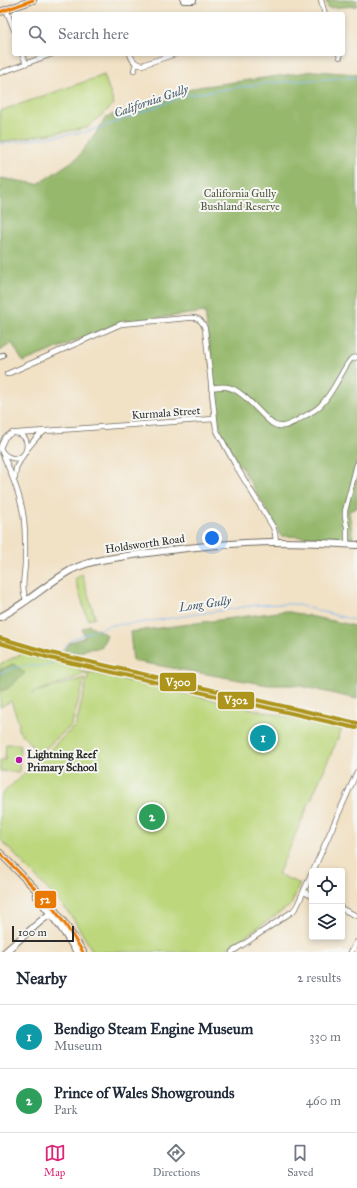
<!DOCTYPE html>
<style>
body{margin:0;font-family:"IM FELL Great Primer",serif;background:#f6f6f7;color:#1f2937}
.controls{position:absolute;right:12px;bottom:12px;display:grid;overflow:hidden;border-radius:4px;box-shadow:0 2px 6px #0003}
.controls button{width:36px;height:36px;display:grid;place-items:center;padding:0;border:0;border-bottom:1px solid #e0e1e3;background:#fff;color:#1f2937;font:20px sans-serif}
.scale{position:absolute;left:12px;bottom:10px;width:62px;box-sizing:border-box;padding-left:4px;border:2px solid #2b2b2b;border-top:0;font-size:11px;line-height:14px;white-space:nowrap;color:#2b2b2b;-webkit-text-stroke:3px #f6f6f2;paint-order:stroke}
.you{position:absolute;left:212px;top:538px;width:14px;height:14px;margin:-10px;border:3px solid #fff;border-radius:50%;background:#1a73e8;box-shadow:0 0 0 6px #1a73e833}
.badge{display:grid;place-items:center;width:26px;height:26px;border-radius:50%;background:#db2777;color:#fff;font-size:13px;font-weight:700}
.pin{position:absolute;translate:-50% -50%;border:2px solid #fff;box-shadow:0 1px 4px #0006}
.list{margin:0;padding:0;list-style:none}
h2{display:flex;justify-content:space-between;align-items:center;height:52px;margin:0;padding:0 16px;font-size:17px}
h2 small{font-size:13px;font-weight:400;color:#747a83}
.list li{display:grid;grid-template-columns:26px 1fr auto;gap:12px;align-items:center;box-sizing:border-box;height:64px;padding:0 16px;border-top:1px solid #e0e1e3}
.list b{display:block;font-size:15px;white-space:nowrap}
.list p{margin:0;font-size:13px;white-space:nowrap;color:#747a83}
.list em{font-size:13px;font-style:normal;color:#747a83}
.icon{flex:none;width:22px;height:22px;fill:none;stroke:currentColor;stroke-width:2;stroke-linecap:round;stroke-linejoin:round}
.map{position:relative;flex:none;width:357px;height:952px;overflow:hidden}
.search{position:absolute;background:#fff;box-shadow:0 2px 6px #0003;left:12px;right:12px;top:12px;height:44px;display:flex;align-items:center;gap:10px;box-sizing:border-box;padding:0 14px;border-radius:4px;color:#747a83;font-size:15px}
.sheet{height:180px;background:#fff}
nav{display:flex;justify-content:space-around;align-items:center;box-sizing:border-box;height:56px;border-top:1px solid #e0e1e3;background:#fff;font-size:11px;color:#747a83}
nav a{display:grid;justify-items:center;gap:2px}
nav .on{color:#db2777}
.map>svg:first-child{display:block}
</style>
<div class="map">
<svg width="357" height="952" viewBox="0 0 357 952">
<rect width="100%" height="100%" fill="#f6f6f2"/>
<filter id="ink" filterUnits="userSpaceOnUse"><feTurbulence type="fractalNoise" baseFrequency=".025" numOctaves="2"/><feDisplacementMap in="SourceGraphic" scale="8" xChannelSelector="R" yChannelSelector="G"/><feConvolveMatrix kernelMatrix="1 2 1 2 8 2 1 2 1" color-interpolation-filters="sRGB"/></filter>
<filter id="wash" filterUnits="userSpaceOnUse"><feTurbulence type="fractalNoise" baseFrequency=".012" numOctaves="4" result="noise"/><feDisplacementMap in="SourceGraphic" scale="16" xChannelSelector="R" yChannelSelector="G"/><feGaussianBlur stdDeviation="0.9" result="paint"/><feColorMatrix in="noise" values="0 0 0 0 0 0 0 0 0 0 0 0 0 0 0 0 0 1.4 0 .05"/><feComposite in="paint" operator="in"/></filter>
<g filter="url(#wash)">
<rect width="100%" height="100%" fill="#f1e1c5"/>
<g fill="#bcd77c" stroke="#748154">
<path d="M104 75 114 104 87 128 0 142V111Z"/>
<path d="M82 574 95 617 88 620 75 579Z"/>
<path d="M28 651 89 665 78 670 88 673 32 693 85 678 71 726 39 754 18 730 19 723 11 701 0 707V664Z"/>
<path d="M89 672 342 729 278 874 300 884 291 905 222 952H93L74 920 65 908 0 839V796L76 725Z"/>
<path d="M6 744H20L19 772 0 771V760H5Z"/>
</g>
<g fill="#95b86c" stroke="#60724c">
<path d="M326 0H357V6L328 8Z"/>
<path d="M315 71 357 74V508L349 511 353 539 281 536 280 535 275 524 240 465H238L220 432 218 422 205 312 120 323 23 362 12 343 0 351V178L38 184 77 158 96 133 106 117 198 87Z"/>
<path d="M285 611 347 624 357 627V699L296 685H268L133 661 130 632Z"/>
<path d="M89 625 107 635 101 648 87 649 79 653 63 651 69 643 85 637 82 629Z"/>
<path d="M13 664 25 673 7 689 0 691V670Z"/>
</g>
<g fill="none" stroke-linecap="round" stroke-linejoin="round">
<g stroke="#85b9f3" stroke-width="1">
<path d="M0 144 85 132 100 128 187 95 267 83 357 77"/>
<path d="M61 650 73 639 90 632 112 625 138 623 257 605 283 604H294L357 621"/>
<path d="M0 674C6 671 11 668 18 667 30 664 47 670 56 661"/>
</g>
</g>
</g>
<g filter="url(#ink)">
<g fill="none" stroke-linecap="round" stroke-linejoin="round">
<g stroke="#706b61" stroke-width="6">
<g id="street">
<path d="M321 0 325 14"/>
<path d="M6 9 14 30"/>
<path d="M22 54 26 63"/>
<path d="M130 54C132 60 135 65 142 65L175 54"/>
<path d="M339 54 340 57"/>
<path d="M134 70 136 64"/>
<path d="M0 73 52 54"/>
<path d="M0 357 3 355"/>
<path d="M7 374 121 324 187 318C197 317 202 319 205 329L216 429 236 466 273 527 275 533 276 542"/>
<path d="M211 388C217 387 222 386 227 387 244 390 259 414 273 424 282 429 288 425 296 421 304 416 314 412 320 406 332 394 339 377 348 363L351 359 357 357"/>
<path d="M12 433C35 431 29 466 9 457 4 455 2 452 0 448L5 437Z"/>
<path d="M17 433 214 419"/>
<path d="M27 449 37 437 44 432"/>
<path d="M2 452C9 469 17 486 21 504 26 522 25 543 25 562 25 574 20 590 27 601"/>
<path d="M15 478 16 468 23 455"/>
<path d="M347 544V527L345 516V511L357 464"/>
<path d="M313 871 357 772"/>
<path d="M304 892 312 896"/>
<path d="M342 909 357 916"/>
<path d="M232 952 293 911 297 906 312 873"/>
<path d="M351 952 357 942"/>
</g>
</g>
<g stroke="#706b61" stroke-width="8">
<g id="secondary">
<path d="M184 0H193"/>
<path d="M0 12 33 0"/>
<path d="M0 617C26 604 46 584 71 570 81 565 91 562 101 560 158 551 216 543 274 542 302 542 330 543 357 545"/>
<path d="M0 853 50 904 65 924 83 952"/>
<path d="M36 895 62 929 77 952"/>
<path d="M5 952 42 920 53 912"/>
</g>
</g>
<use href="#street" stroke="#fff" stroke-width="4.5"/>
<use href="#secondary" stroke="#fff" stroke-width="6"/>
<g stroke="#f6f6f2" stroke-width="6">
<g id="bus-1">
<path d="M0 12 33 0"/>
<path d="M0 853 50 904 65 924 83 952"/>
</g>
</g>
<use href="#bus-1" stroke="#ea7904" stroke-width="3"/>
<g stroke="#f6f6f2" stroke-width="7">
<path id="rail-1" d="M0 638 51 653 357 723"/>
</g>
<g stroke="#f6f6f2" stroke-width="7">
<path id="rail-2" d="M0 643 50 658 356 728"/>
</g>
<use href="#rail-1" stroke="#ad941a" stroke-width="4"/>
<use href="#rail-2" stroke="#ad941a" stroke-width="4"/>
</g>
</g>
<circle fill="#b5179e" stroke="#f6f6f2" stroke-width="1.5" cx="19" cy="760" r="4"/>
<g text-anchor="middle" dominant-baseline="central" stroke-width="4" stroke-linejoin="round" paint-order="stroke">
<g font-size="11" fill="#4f563f" stroke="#f6f6f2">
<text x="240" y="193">California Gully<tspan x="240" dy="13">Bushland Reserve</tspan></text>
</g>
<g font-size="11" fill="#2b2b2b" stroke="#f6f6f2">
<text transform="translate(166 413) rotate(-4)">Kurmala Street</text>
<text transform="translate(145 544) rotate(-8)">Holdsworth Road</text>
</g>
<g font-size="11" font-weight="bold" fill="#2b2b2b" stroke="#f6f6f2" text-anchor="start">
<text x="27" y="754">Lightning Reef<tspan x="27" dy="13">Primary School</tspan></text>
</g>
<g font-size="12" font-style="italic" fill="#465667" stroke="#f6f6f2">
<text transform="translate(151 101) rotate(-19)">California Gully</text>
<text transform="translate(205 604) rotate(-8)">Long Gully</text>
</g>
</g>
<g stroke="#f6f6f2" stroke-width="1.5">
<rect x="159" y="672" width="38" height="20" rx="4" fill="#ad941a"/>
<rect x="217" y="691" width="38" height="19" rx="4" fill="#ad941a"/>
<rect x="34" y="890" width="23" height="19" rx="4" fill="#ea7904"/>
</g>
<g font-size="11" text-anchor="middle" font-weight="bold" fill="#fff">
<text x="178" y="686">V300</text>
<text x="236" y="704">V302</text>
<text x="45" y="903">52</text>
</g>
</svg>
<div class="controls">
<button><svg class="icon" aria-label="locate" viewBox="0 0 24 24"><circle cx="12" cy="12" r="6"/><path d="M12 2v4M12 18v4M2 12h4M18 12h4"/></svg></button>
<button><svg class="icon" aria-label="layers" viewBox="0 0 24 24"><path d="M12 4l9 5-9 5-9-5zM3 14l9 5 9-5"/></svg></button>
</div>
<div class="scale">100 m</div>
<div class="you"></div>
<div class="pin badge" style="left:263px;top:738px;background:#0f9aa8">1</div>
<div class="pin badge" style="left:152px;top:817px;background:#2e9e5b">2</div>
<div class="search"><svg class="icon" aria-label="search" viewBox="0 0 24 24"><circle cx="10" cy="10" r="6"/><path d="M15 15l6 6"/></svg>Search here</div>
</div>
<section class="sheet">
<h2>Nearby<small>2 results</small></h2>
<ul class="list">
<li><span class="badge" style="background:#0f9aa8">1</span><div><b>Bendigo Steam Engine Museum</b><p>Museum</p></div><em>330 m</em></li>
<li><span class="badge" style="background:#2e9e5b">2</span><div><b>Prince of Wales Showgrounds</b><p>Park</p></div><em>460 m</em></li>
</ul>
</section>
<nav>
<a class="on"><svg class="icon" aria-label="map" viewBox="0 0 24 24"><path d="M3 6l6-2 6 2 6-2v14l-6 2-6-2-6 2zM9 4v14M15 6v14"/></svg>Map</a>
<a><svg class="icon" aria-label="directions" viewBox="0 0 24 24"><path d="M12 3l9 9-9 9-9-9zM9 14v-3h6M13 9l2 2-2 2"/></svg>Directions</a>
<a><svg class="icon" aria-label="saved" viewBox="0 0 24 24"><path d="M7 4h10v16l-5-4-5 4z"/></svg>Saved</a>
</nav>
